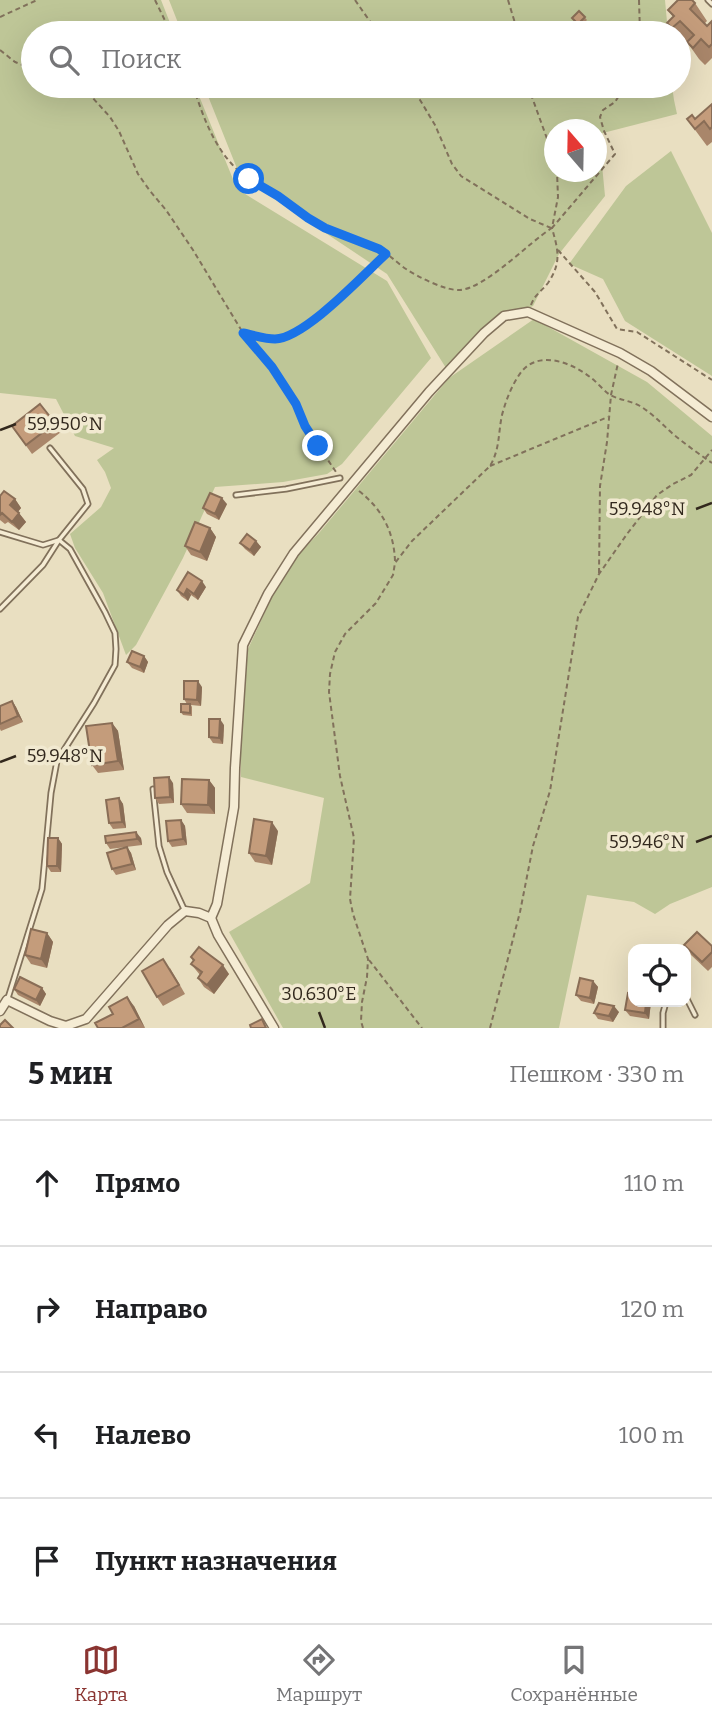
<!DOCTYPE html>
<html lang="ru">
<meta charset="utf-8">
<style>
body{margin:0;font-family:Bitter,serif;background:#f6f6f6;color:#202124}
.controls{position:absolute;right:21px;bottom:21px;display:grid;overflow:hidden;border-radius:14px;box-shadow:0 7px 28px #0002}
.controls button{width:63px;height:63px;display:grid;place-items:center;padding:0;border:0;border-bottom:2px solid #e0e0e0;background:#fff;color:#202124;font:35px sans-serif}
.compass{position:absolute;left:544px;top:119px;width:63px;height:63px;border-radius:50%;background:#fff;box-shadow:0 7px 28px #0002;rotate:340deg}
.stop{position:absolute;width:21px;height:21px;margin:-16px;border:5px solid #1a73e8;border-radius:50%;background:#fff}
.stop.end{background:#1a73e8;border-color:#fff;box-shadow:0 2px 7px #0008}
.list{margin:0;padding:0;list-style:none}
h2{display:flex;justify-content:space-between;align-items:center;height:91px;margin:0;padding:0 28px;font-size:30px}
h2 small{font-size:23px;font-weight:400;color:#757577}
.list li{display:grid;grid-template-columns:46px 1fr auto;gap:21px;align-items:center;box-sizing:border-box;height:126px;padding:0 28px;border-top:2px solid #e0e0e0}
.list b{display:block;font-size:26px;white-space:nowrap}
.list em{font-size:23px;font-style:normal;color:#757577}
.icon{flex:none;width:38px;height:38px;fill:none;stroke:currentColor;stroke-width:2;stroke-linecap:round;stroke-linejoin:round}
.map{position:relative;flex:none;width:712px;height:1028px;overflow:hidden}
.search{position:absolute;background:#fff;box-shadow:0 7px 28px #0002;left:21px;right:21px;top:21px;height:77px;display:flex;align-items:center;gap:18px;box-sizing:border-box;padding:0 24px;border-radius:38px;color:#757577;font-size:26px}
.sheet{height:595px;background:#fff}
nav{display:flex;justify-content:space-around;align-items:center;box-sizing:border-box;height:98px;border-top:2px solid #e0e0e0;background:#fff;font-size:19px;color:#757577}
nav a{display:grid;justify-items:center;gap:4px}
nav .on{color:#8a3431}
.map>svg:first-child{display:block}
</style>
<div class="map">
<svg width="712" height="1028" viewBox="0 0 712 1028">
<rect width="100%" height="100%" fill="#e9dfc1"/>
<g fill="#bec697" fill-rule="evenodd">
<path d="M0 0H161L174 33H33V86H195L237 189 387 281 431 358 342 464 327 474 283 482 215 487 183 558 136 645 126 655 103 593 75 548 70 534 101 507 111 488 105 472 97 460 114 448 75 436 56 399 0 393Z"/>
<path d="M169 0H665L668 33H182Z"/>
<path d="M204 86H672L674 100 677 114 599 134 605 196 559 254 533 306 500 319 446 368 387 274 240 176ZM554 130H596V172H554Z"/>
<path d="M671 151 712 233V376L625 321 603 279 569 264 626 186Z"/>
<path d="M534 319 647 382 712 436V887L670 904 655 914 634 902 587 895 559 1028H283L229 932 310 883 324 798 241 777 240 724 248 649 272 597 299 554 319 533 449 378Z"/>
</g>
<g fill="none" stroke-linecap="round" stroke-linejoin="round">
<g stroke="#81715b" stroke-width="7">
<g id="lane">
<path d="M708 0 712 4"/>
<path d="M236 495 286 489 340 478"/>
<path d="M0 532 43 545 59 540 70 549 105 612 115 633 116 649 115 665 94 703 57 761 51 793 42 889 8 998"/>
<path d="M0 609 43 565 59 540 88 504 83 489 50 448"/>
<path d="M153 789 159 846 167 872 184 909"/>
<path d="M686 997 695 1015"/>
<path d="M663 1028V1013L666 1002"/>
</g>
</g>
<g stroke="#81715b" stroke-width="11">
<g id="street">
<path d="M211 918 217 904 234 807 235 768 243 645 268 594 294 553 429 392 484 333 504 316 528 312 620 353 651 371 712 417"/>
<path d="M0 1011 7 1000 50 1021 66 1026 86 1019 168 925 185 911 199 913 211 918 218 935 274 1028"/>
</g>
</g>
<g stroke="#81715b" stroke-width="2" stroke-dasharray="5 3.5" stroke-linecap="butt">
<path d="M155 0 171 33"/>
<path d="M355 0 378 33"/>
<path d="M508 0 518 33"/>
<path d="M639 0 640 33"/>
<path d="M0 17 37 0"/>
<path d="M0 50 15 62 33 69"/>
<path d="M82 86 110 117 119 131 138 174 150 191 166 210 193 250 243 333 272 367 296 404 305 426 336 472"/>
<path d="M193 86C205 122 217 157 250 180 258 186 269 190 278 195 294 206 308 220 326 228 343 236 364 240 381 250 390 255 397 263 406 269 418 277 446 291 460 290 486 288 528 243 552 228L558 197 557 172"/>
<path d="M409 86 420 100 435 125 452 164 461 176 530 219 551 228"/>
<path d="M528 86 554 158"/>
<path d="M558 250 595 292 617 329 637 332 712 380"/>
<path d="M531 305C535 294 541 292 548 283 562 262 558 250 552 228L615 154 604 131 600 117 603 110 615 102 625 86"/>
<path d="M244 334 275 339 292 335 316 318 386 254"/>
<path d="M490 466 608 417"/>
<path d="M359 491C382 509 394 532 395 561"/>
<path d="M599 573 600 486 607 442 611 395 618 363"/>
<path d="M369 960 422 1028"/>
<path d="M363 1028 361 1021 362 1002 367 977 368 959 353 914 350 899 354 838 340 776 329 692 330 674 335 652 345 634 376 603 393 575 395 563 412 541 490 466C500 449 498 434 502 415 506 400 512 384 522 371 540 350 572 363 590 377 597 382 603 390 610 395 620 400 631 401 640 406 653 414 662 424 673 434 685 444 699 454 712 463"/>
<path d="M490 1028 520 912 533 846 550 791 578 617 599 574 627 534 657 495 673 484 691 475 712 450"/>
</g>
<use href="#lane" stroke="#f5ecd4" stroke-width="3.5"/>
<use href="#street" stroke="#f5ecd4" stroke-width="8"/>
</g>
<g fill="#a9866a">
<path d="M695 3 707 21 704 24 707 26 712 21V58L705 65 699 59 687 42 685 45 679 40V33H675L667 23 673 17 668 10Z"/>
<path d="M579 11 587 20 580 27 572 18Z"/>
<path d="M712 104V142L707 146 687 119H695Z"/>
<path d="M40 404 61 432 32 454 12 426Z"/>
<path d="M0 496 15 499 21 508 18 512 26 522 19 530 8 522 5 524 0 520Z"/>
<path d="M227 504 219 520 207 514 203 508Z"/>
<path d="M210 528 216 537 207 561 191 555 185 546Z"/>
<path d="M256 541 261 547 254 556 245 549 240 543Z"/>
<path d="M206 587 198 600 191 595 188 601 181 596 177 590Z"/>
<path d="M144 656 148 662 144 673 132 668 127 662Z"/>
<path d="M202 687 201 706 191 705 192 707V716L183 715 181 712 187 704 184 699Z"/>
<path d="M12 701 16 707 23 722 1 731 0 729V706Z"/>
<path d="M112 723 118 731 124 770 98 773 92 765Z"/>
<path d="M224 725 223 744 213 743 209 737Z"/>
<path d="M209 780 215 788V814L187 813 181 804Z"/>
<path d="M173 783 174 803 159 804 155 798Z"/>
<path d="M119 798 123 804 126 828 113 829 109 823Z"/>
<path d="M181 820 185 826 187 845 172 847 168 841Z"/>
<path d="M278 831 272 865 255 862 249 853Z"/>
<path d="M58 838 62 844 61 872H51L47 866Z"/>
<path d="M141 838 142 845 110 849 106 843Z"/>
<path d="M127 847 131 853 136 870 116 875 112 869Z"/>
<path d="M47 933 53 942 47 968 31 964 25 955Z"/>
<path d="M684 945 712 946V967L708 971 690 954Z"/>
<path d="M191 957 229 974 214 994 204 987 198 978 200 975 191 964 193 961Z"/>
<path d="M170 968 185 994 163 1006 157 997Z"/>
<path d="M593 981 598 987 594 1004 581 1001 576 995Z"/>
<path d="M42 988 46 994 40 1006 18 995 14 989Z"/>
<path d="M633 1002H651L649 1019 630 1016 625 1010Z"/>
<path d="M134 1006 145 1028H98Z"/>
<path d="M619 1012 613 1022 598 1019 594 1013Z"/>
</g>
<g fill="#896d56">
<path d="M222 498 227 504 219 520 215 514Z"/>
<path d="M15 499 21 508 16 514 10 505Z"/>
<path d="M19 513 26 522 19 530 12 522Z"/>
<path d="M210 528 216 537 207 561 200 552Z"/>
<path d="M256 541 261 547 254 556 250 550Z"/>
<path d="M202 581 206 587 198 600 194 594Z"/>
<path d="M187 589 191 595 188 601 184 595Z"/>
<path d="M144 656 148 662 144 673 140 667Z"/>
<path d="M198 681 202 687 201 706 197 700Z"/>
<path d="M12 701 16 707 23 722 18 716Z"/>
<path d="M220 719 224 725 223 744 219 738Z"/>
<path d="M112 723 118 731 124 770 118 761Z"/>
<path d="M169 777 173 783 174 803 170 797Z"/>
<path d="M209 780 215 788V814L208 805Z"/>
<path d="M119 798 123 804 126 828 122 822Z"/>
<path d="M181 820 185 826 187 845 183 839Z"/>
<path d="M272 822 278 831 272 865 266 856Z"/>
<path d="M136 832 141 838 142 845 137 839Z"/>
<path d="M58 838 62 844 61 872 57 866Z"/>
<path d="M127 847 131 853 136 870 132 864Z"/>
<path d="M47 933 53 942 47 968 41 959Z"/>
<path d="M223 965 229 974 214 994 207 985Z"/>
<path d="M593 981 598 987 594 1004 590 998Z"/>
<path d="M42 988 46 994 40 1006 36 1000Z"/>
<path d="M127 997 134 1006 145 1028 139 1019Z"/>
<path d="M646 1002H651L649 1019 645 1013Z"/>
<path d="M614 1006 619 1012 613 1022 609 1016Z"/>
</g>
<g fill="#c49c7b" stroke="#896d56" stroke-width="2">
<path d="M678 0H692L695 3 690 9 707 26 712 21V44L709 47 701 39 693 48 687 42 694 35 680 21 672 28 667 23 674 16 668 10Z"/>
<path d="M579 11 585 17 578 24 572 18Z"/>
<path d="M598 28 599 33H580Z"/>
<path d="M712 104V127L710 129 704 121 695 129 687 119 692 115 695 119Z"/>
<path d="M40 404 55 423 26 445 12 426Z"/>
<path d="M4 491 15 499 10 505 19 513 12 522 2 513 0 515V496Z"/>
<path d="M210 493 222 498 215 514 203 508Z"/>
<path d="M195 522 210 528 200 552 185 546Z"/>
<path d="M247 534 256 541 250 550 240 543Z"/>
<path d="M188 572 202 581 194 594 187 589 184 595 177 590Z"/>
<path d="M132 651 144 656 140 667 127 662Z"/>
<path d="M184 681H198L197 700 184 699Z"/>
<path d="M12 701 18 716 0 724V706Z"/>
<path d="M181 704H190V713L181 712Z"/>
<path d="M209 719H220L219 738 209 737Z"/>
<path d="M112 723 118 761 92 765 86 726Z"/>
<path d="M169 777 170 797 155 798 154 778Z"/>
<path d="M182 779 209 780 208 805 181 804Z"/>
<path d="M119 798 122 822 109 823 106 800Z"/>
<path d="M254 819 272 822 266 856 249 853Z"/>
<path d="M181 820 183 839 168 841 166 821Z"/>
<path d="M136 832 137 839 106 843 105 836Z"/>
<path d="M48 838H58L57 866H47Z"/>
<path d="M127 847 132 864 112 869 107 853Z"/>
<path d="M31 929 47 933 41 959 25 955Z"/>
<path d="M697 932 712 946V952L702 962 684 945Z"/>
<path d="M199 947 223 965 207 985 198 978 202 972 191 964 194 960 191 957Z"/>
<path d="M163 959 179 985 157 997 142 971Z"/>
<path d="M20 977 42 988 36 1000 14 989Z"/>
<path d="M580 978 593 981 590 998 576 995Z"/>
<path d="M628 993 633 994V1002H646L645 1013 625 1010Z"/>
<path d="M127 997 139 1019 122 1028H98L95 1023 113 1014 109 1007Z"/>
<path d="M599 1003 614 1006 609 1016 594 1013Z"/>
<path d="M262 1019 266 1028H251L250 1025Z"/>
<path d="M5 1020 13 1028H0V1025Z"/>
</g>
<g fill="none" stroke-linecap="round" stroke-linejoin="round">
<path stroke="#1a73e8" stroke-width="9" d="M249 179 278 196 308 218 325 228 379 249 386 254C363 275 305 338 275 339 265 339 253 335 243 333L272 367 296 404 305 426 318 446"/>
</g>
<path fill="none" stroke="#32281d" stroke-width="2.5" d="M0 430 16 424M696 509 712 503M0 762 16 756M696 842 712 836M319 1012 325 1028"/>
<g font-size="18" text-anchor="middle" fill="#32281d" stroke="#f1e9d0" stroke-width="7" stroke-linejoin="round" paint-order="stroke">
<text x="65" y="430">59.950°N</text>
<text x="647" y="515">59.948°N</text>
<text x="65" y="762">59.948°N</text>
<text x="647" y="848">59.946°N</text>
<text x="319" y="1000">30.630°E</text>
</g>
</svg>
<div class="controls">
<button><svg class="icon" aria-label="locate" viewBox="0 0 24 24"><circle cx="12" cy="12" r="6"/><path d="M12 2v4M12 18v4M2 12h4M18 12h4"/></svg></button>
</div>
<svg class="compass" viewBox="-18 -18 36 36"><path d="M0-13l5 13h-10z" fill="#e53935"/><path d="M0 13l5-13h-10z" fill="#757577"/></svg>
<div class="stop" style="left:249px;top:179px"></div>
<div class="stop end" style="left:318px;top:446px"></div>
<div class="search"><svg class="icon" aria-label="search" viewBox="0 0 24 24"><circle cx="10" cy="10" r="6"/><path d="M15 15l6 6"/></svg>Поиск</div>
</div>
<section class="sheet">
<h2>5 мин<small>Пешком · 330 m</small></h2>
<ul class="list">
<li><svg class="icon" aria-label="ahead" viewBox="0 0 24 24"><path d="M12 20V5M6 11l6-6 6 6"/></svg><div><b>Прямо</b></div><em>110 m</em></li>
<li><svg class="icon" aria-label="right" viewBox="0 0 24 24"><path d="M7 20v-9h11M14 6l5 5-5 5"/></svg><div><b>Направо</b></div><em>120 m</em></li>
<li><svg class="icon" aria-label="left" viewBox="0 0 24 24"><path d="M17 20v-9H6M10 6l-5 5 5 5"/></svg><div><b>Налево</b></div><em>100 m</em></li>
<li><svg class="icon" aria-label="arrive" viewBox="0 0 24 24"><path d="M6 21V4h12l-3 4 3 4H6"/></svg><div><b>Пункт назначения</b></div></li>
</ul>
</section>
<nav>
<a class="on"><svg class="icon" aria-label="map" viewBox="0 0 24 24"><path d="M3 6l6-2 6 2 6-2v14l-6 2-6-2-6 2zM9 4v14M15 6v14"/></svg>Карта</a>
<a><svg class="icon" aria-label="directions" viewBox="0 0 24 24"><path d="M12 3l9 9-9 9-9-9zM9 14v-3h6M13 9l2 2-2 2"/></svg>Маршрут</a>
<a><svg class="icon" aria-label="saved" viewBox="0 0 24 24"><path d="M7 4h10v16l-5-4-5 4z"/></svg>Сохранённые</a>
</nav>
